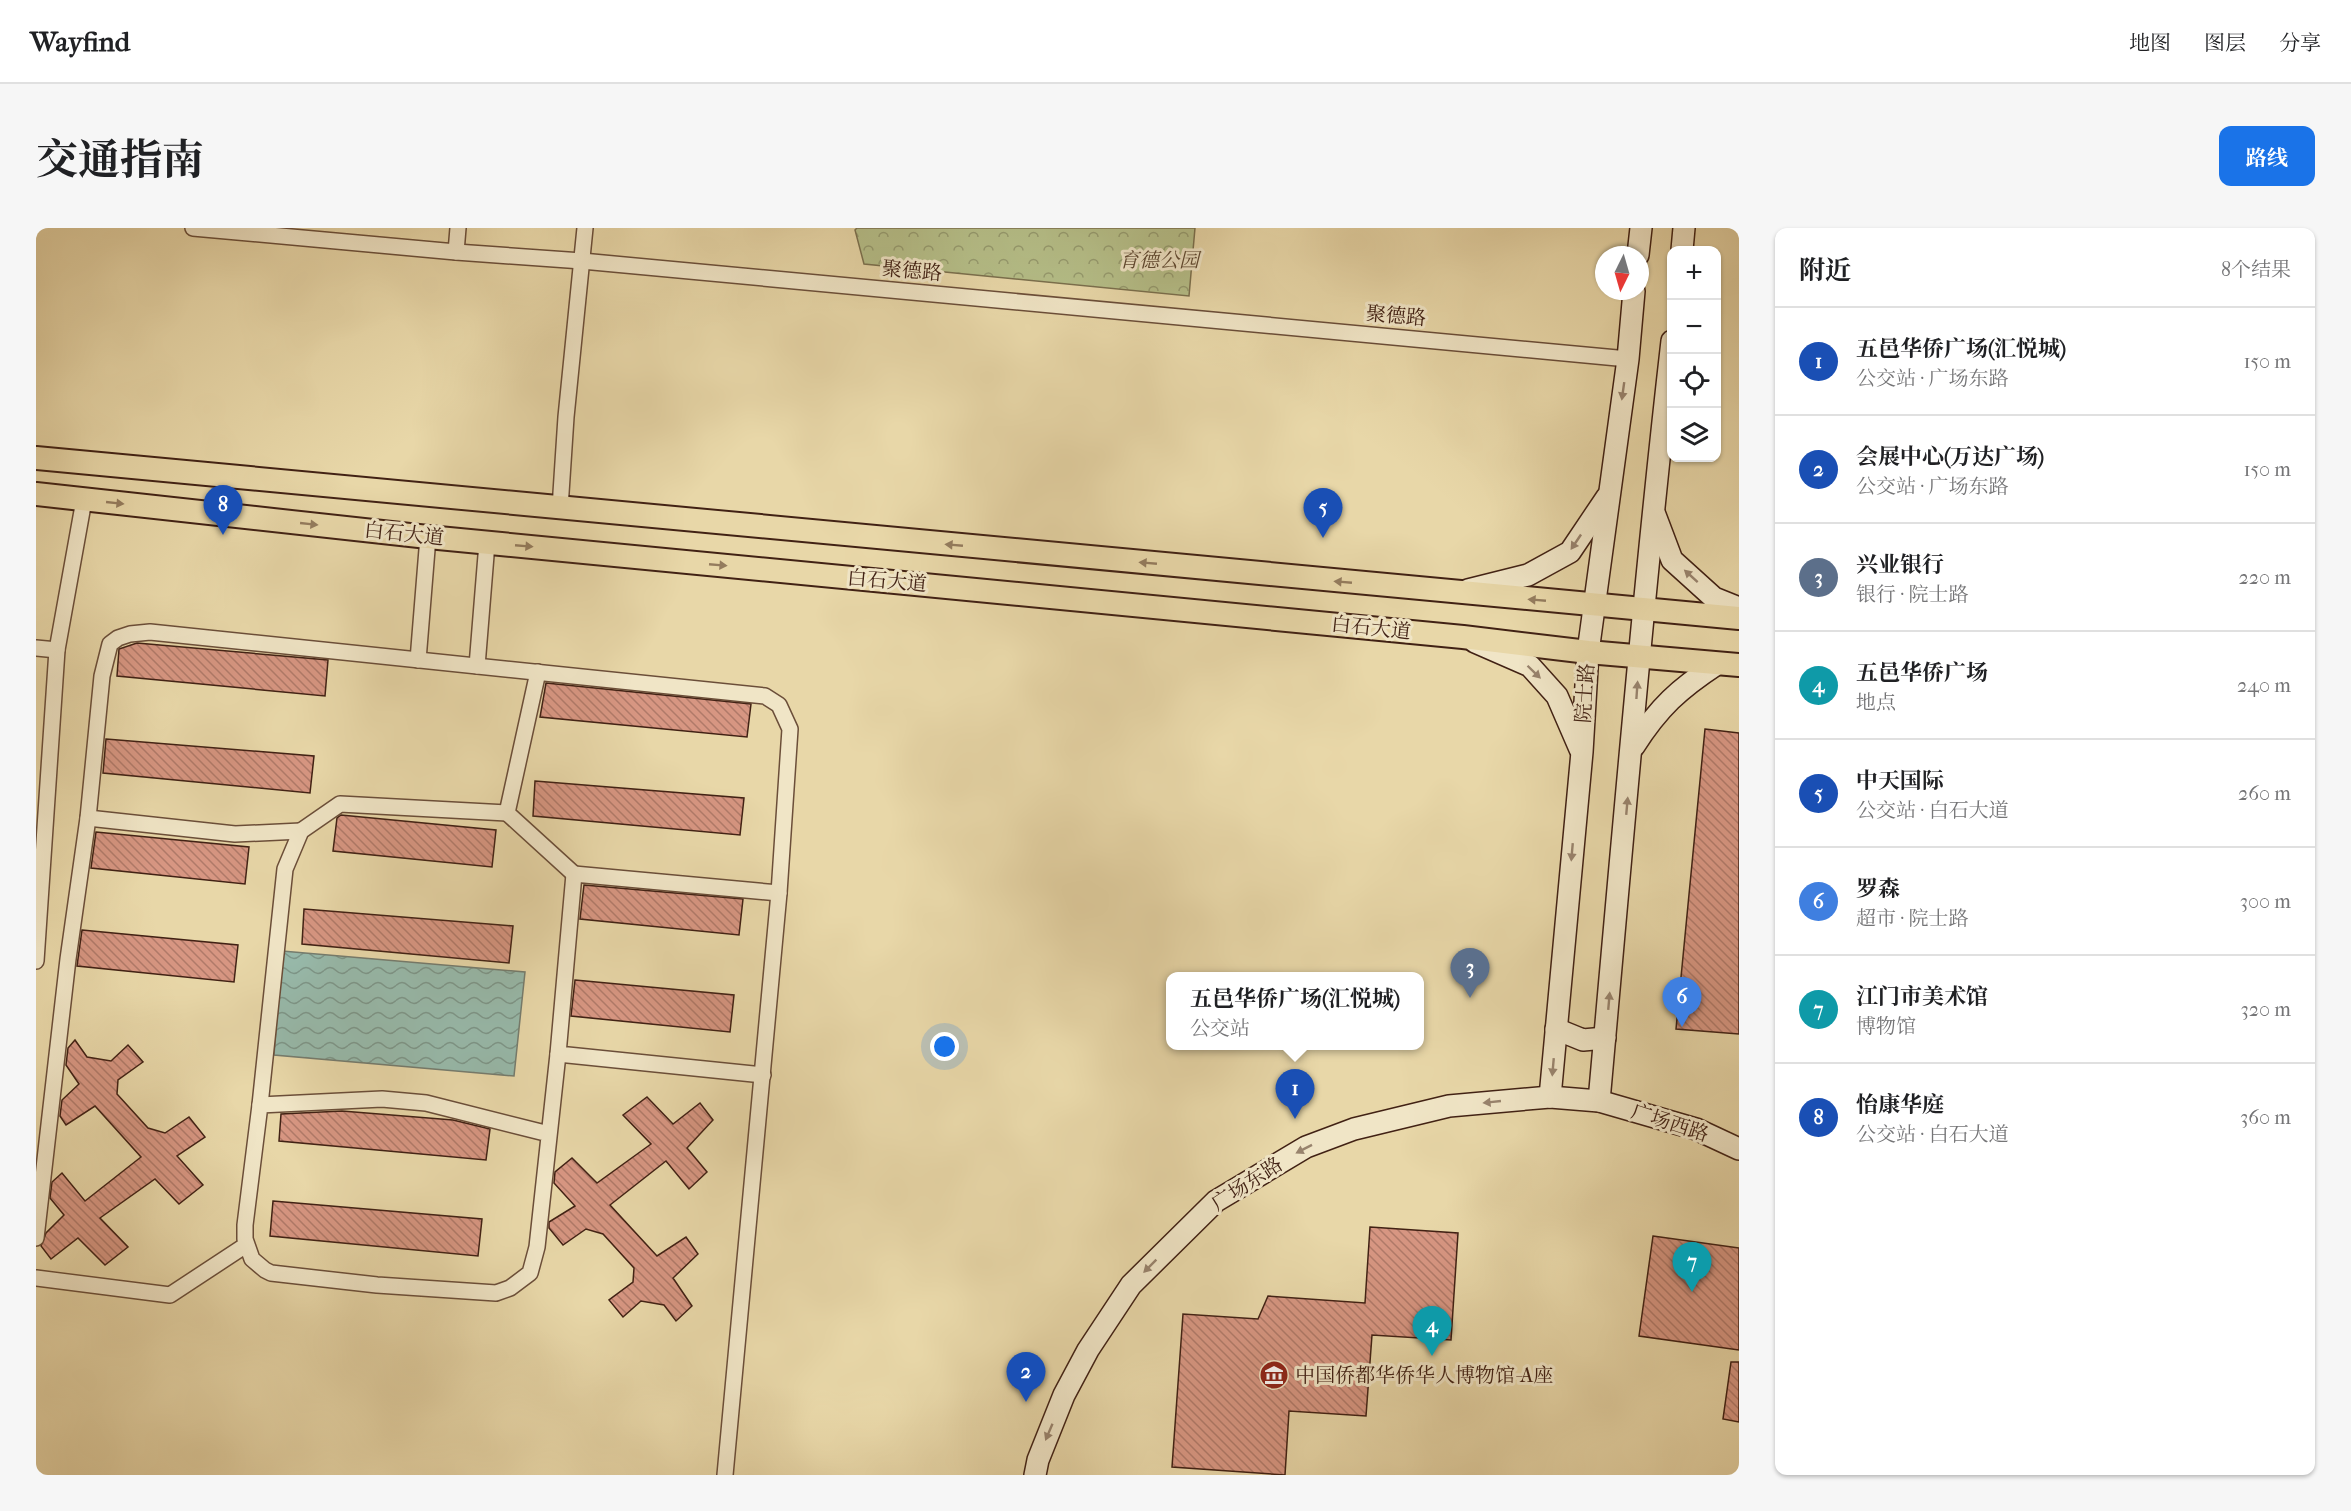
<!DOCTYPE html>
<html lang="zh">
<meta charset="utf-8">
<style>
body{margin:0;font-family:"IM FELL French Canon","Noto Serif SC",serif;background:#f6f6f6;color:#202124}
.controls{position:absolute;right:18px;top:18px;display:grid;overflow:hidden;border-radius:12px;box-shadow:0 2px 4px #0004}
.controls button{width:54px;height:54px;display:grid;place-items:center;padding:0;border:0;border-bottom:2px solid #e0e0e0;background:#fff;color:#202124;font:30px sans-serif}
.compass{position:absolute;left:1559px;top:18px;width:54px;height:54px;border-radius:50%;background:#fff;box-shadow:0 2px 4px #0004;rotate:185deg}
.you{position:absolute;left:909px;top:819px;width:21px;height:21px;margin:-15px;border:4px solid #fff;border-radius:50%;background:#1a73e8;box-shadow:0 0 0 9px #1a73e833}
.badge{display:grid;place-items:center;width:39px;height:39px;border-radius:50%;background:#1a73e8;color:#fff;font-size:20px;font-weight:700}
.pin{position:absolute;translate:-50% -50px;filter:drop-shadow(0 2px 3px #0008)}
.pin::after{content:'';position:absolute;top:32px;width:21px;height:18px;background:inherit;clip-path:polygon(0 0,100% 0,50% 100%)}
.popup{position:absolute;left:1130px;top:744px;width:258px;height:78px;box-sizing:border-box;display:grid;place-content:center;border-radius:12px;background:#fff;filter:drop-shadow(0 2px 4px #0005);font-size:20px;white-space:nowrap;color:#757577}
.popup b{font-size:22px;color:#202124}
.popup::after{content:'';position:absolute;left:50%;top:100%;margin-left:-12px;border:12px solid transparent;border-top-color:#fff}
.list{margin:0;padding:0;list-style:none}
h2{display:flex;justify-content:space-between;align-items:center;height:78px;margin:0;padding:0 24px;font-size:26px}
h2 small{font-size:20px;font-weight:400;color:#757577}
.list li{display:grid;grid-template-columns:39px 1fr auto;gap:18px;align-items:center;box-sizing:border-box;height:108px;padding:0 24px;border-top:2px solid #e0e0e0}
.list b{display:block;font-size:22px;white-space:nowrap}
.list p{margin:0;font-size:20px;white-space:nowrap;color:#757577}
.list em{font-size:20px;font-style:normal;color:#757577}
.icon{flex:none;width:33px;height:33px;fill:none;stroke:currentColor;stroke-width:2;stroke-linecap:round;stroke-linejoin:round}
.map{position:relative;flex:none;width:1703px;height:1247px;overflow:hidden;border-radius:12px}
header{display:flex;align-items:center;gap:36px;box-sizing:border-box;height:84px;padding:0 30px;background:#fff;border-bottom:2px solid #e0e0e0}
header strong{font-size:28px}
nav{display:flex;gap:33px;margin-inline-start:auto;font-size:21px}
.intro{display:flex;align-items:center;justify-content:space-between;box-sizing:border-box;height:144px;padding:0 36px}
h1{margin:0;font-size:42px}
.button{padding:15px 27px;border-radius:12px;background:#1a73e8;color:#fff;font-size:21px;font-weight:700}
main{display:flex;gap:36px;padding:0 36px}
aside{flex:1;background:#fff;border-radius:12px;box-shadow:0 2px 4px #0004}
.map>svg:first-child{display:block}
</style>
<header>
<strong>Wayfind</strong>
<nav><a>地图</a><a>图层</a><a>分享</a></nav>
</header>
<div class="intro"><h1>交通指南</h1><a class="button">路线</a></div>
<main>
<div class="map">
<svg width="1703" height="1247" viewBox="0 0 1703 1247">
<defs>
<pattern id="park-crowns" width="20" height="18" patternUnits="userSpaceOnUse" patternTransform="scale(1.5)"><rect width="20" height="18" fill="#b5be88"/><path d="M2 6a3 3 0 1 1 6 0M12 15a3 3 0 1 1 6 0" fill="none" stroke="#959a6e"/></pattern>
<pattern id="water-waves" width="16" height="10" patternUnits="userSpaceOnUse" patternTransform="scale(1.5)"><rect width="16" height="10" fill="#97b9aa"/><path d="M0 5q4-4 8 0t8 0" fill="none" stroke="#7d9689"/></pattern>
<pattern id="building-back-hatch" width="6" height="6" patternUnits="userSpaceOnUse" patternTransform="scale(1.5)"><rect width="6" height="6" fill="#d79682"/><path d="M-1 5l2 2M0 0l6 6M5-1l2 2" fill="none" stroke="#b07a69"/></pattern>
</defs>
<rect width="100%" height="100%" fill="#e8d7a8"/>
<filter id="stains"><feTurbulence type="fractalNoise" baseFrequency=".00333" numOctaves="4"/><feColorMatrix values="0 0 0 0 .2 0 0 0 0 .09 0 0 0 0 .02 0 0 0 .5 -.17"/></filter>
<radialGradient id="worn" r=".72"><stop offset=".6" stop-color="#630" stop-opacity="0"/><stop offset="1" stop-color="#630" stop-opacity=".3"/></radialGradient>
<path fill="url(#park-crowns)" stroke="#7b704e" stroke-width="1.5" d="M821 0H1159L1153 68 828 36 819 2Z"/>
<path fill="url(#water-waves)" stroke="#757c6e" stroke-width="1.5" d="M246 723 489 744 478 848 238 827Z"/>
<g fill="url(#building-back-hatch)" stroke="#412114" stroke-width="1.5">
<path d="M101 415 292 432 289 468 81 448 83 421Z"/>
<path d="M510 455 715 476 711 509 504 489Z"/>
<path d="M1669 501 1703 505V806L1640 801Z"/>
<path d="M70 511 278 528 274 565 67 545Z"/>
<path d="M499 553 708 570 704 607 497 588Z"/>
<path d="M305 587 460 602 456 639 297 623 301 590Z"/>
<path d="M60 604 213 619 209 656 55 640Z"/>
<path d="M548 657 707 671 703 707 544 691Z"/>
<path d="M268 681 477 698 473 735 266 716Z"/>
<path d="M46 702 202 717 198 754 41 738Z"/>
<path d="M539 752 698 767 694 804 535 788Z"/>
<path d="M39 812 51 829 75 833 92 817 107 834 82 852 81 866 112 900 129 905 153 889 169 909 141 928 167 957 143 976 119 951 64 990 92 1019 69 1037 42 1010 15 1031 5 1018 10 1005 28 987 14 970 16 954 26 945 49 973 105 929 59 878 30 897 24 888 26 872 43 856 30 837 32 820Z"/>
<path d="M611 869 637 896 664 875 677 892 651 920 671 944 653 961 630 933 574 977 621 1028 650 1009 662 1026 637 1050 656 1078 640 1093 628 1077 605 1073 587 1089 573 1072 597 1054 598 1040 567 1006 550 1001 527 1017 513 1000V994L539 978 518 955 519 944 536 930 561 955 615 916 587 887Z"/>
<path d="M306 883 417 892 454 901 450 932 243 913 245 886Z"/>
<path d="M237 973 446 991 442 1028 234 1008Z"/>
<path d="M1334 999 1422 1005 1415 1112 1336 1107 1330 1188 1253 1183 1249 1247 1136 1239 1147 1086 1222 1091 1232 1068 1329 1075Z"/>
<path d="M1617 1008 1703 1020V1122L1603 1108Z"/>
<path d="M1695 1134H1703V1194L1687 1191Z"/>
</g>
<g fill="none" stroke-linecap="round" stroke-linejoin="round">
<g stroke="#6b4e39" stroke-width="18">
<g id="street">
<path d="M157 0 420 24 546 33 1592 131"/>
<path d="M420 24 422 0"/>
<path d="M524 280 530 189 549 0"/>
<path d="M0 420 21 422"/>
<path d="M382 432 392 309"/>
<path d="M441 438 451 315"/>
<path d="M502 444 471 585 538 646"/>
<path d="M52 590 199 606 265 603"/>
<path d="M0 733 21 422 48 272"/>
<path d="M727 847 522 826 538 646 743 665"/>
<path d="M224 877 249 641 265 603 304 576 471 585"/>
<path d="M513 906 390 875 346 871 224 877 209 997V1011L216 1031 229 1042 235 1045 341 1057 460 1065 474 1060 494 1045 501 1019 522 826"/>
<path d="M0 1010 32 731 52 590 66 448 74 416 82 410 94 406 114 404 729 468 743 477 754 501 743 665 689 1247"/>
<path d="M0 1050 134 1067 210 1017"/>
</g>
</g>
<g stroke="#412114" stroke-width="24">
<g id="secondary">
<path d="M1646 22 1648 0"/>
<path d="M1602 27 1605 0"/>
<path d="M1619 287 1636 332 1678 370 1703 380"/>
<path d="M1432 362 1492 347 1534 324 1571 269"/>
<path d="M1439 414 1494 438 1521 468 1544 521"/>
<path d="M1598 518C1623 479 1643 461 1681 436"/>
<path d="M1520 801 1547 812 1569 810"/>
<path d="M1514 869 1546 524 1552 424 1592 131 1598 63"/>
<path d="M1563 873C1586 619 1607 366 1636 113"/>
<path d="M999 1247 1002 1232 1028 1167 1052 1122 1095 1057 1180 973 1270 919 1318 901 1413 878 1514 869 1563 873 1660 901 1703 921"/>
</g>
</g>
<g stroke="#412114" stroke-width="26">
<g id="primary">
<path d="M0 230 1703 390"/>
<path d="M0 266 392 309 1427 409 1552 424 1703 437"/>
</g>
</g>
<use href="#street" stroke="#f0e5c6" stroke-width="15"/>
<use href="#secondary" stroke="#f0e5c6" stroke-width="21"/>
<use href="#primary" stroke="#e8d7a8" stroke-width="22"/>
</g>
<defs><path id="oneway-solid" d="M-6-.8H1V-3.2L6.5 0L1 3.2V.8H-6Z" transform="scale(1.5)"/></defs>
<g fill="#98836d">
<use href="#oneway-solid" transform="translate(1587 163) rotate(98)"/>
<use href="#oneway-solid" transform="translate(1540 314) rotate(124)"/>
<use href="#oneway-solid" transform="translate(1655 348) rotate(-138)"/>
<use href="#oneway-solid" transform="translate(1498 444) rotate(44)"/>
<use href="#oneway-solid" transform="translate(1601 462) rotate(-86)"/>
<use href="#oneway-solid" transform="translate(1591 578) rotate(-85)"/>
<use href="#oneway-solid" transform="translate(1536 624) rotate(95)"/>
<use href="#oneway-solid" transform="translate(1573 773) rotate(-85)"/>
<use href="#oneway-solid" transform="translate(1517 839) rotate(95)"/>
<use href="#oneway-solid" transform="translate(1456 874) rotate(174)"/>
<use href="#oneway-solid" transform="translate(1268 921) rotate(153)"/>
<use href="#oneway-solid" transform="translate(1114 1038) rotate(135)"/>
<use href="#oneway-solid" transform="translate(1013 1204) rotate(113)"/>
</g>
<g fill="#947c5e">
<use href="#oneway-solid" transform="translate(79 275) rotate(6)"/>
<use href="#oneway-solid" transform="translate(273 296) rotate(6)"/>
<use href="#oneway-solid" transform="translate(918 317) rotate(-175)"/>
<use href="#oneway-solid" transform="translate(488 318) rotate(5)"/>
<use href="#oneway-solid" transform="translate(1112 335) rotate(-175)"/>
<use href="#oneway-solid" transform="translate(682 337) rotate(5)"/>
<use href="#oneway-solid" transform="translate(1307 354) rotate(-175)"/>
<use href="#oneway-solid" transform="translate(1501 372) rotate(-175)"/>
</g>
<defs>
<g id="museum-disc" transform="scale(1.5)"><circle r="9.5" fill="#8f2418" stroke="#f0e5c6"/><path d="M0-6L6-3V-2H-6V-3ZM-5-1h2V3h-2ZM-1-1h2V3h-2ZM3-1h2V3H3ZM-6 4H6V6H-6Z" fill="#fff"/></g>
</defs>
<g fill-rule="evenodd">
<use href="#museum-disc" x="1238" y="1147"/>
</g>
<g text-anchor="middle" dominant-baseline="central" stroke-width="6" stroke-linejoin="round" paint-order="stroke">
<g font-size="20" font-style="italic" fill="#5e4831" stroke="#f0e5c6">
<text x="1123" y="32">育德公园</text>
</g>
<g font-size="20" fill="#412114" stroke="#f0e5c6">
<text transform="translate(876 43) rotate(5)">聚德路</text>
<text transform="translate(1360 88) rotate(5)">聚德路</text>
<text transform="translate(368 306) rotate(6)">白石大道</text>
<text transform="translate(851 353) rotate(5)">白石大道</text>
<text transform="translate(1335 400) rotate(6)">白石大道</text>
<text transform="translate(1549 465) rotate(-86)">院士路</text>
<text transform="translate(1634 895) rotate(18)">广场西路</text>
<text transform="translate(1211 956) rotate(-33)">广场东路</text>
</g>
<g font-size="20" fill="#412114" stroke="#f0e5c6" text-anchor="start">
<text x="1259" y="1147">中国侨都华侨华人博物馆-A座</text>
</g>
</g>
<rect width="100%" height="100%" filter="url(#stains)"/>
<rect width="100%" height="100%" fill="url(#worn)"/>
</svg>
<div class="controls">
<button>+</button>
<button>−</button>
<button><svg class="icon" aria-label="locate" viewBox="0 0 24 24"><circle cx="12" cy="12" r="6"/><path d="M12 2v4M12 18v4M2 12h4M18 12h4"/></svg></button>
<button><svg class="icon" aria-label="layers" viewBox="0 0 24 24"><path d="M12 4l9 5-9 5-9-5zM3 14l9 5 9-5"/></svg></button>
</div>
<svg class="compass" viewBox="-18 -18 36 36"><path d="M0-13l5 13h-10z" fill="#e53935"/><path d="M0 13l5-13h-10z" fill="#757577"/></svg>
<div class="you"></div>
<div class="pin badge" style="left:1259px;top:891px;background:#1a4fb4">1</div>
<div class="popup"><b>五邑华侨广场(汇悦城)</b>公交站</div>
<div class="pin badge" style="left:990px;top:1174px;background:#1a4fb4">2</div>
<div class="pin badge" style="left:1434px;top:770px;background:#5c6f8a">3</div>
<div class="pin badge" style="left:1396px;top:1128px;background:#0f9aa8">4</div>
<div class="pin badge" style="left:1287px;top:310px;background:#1a4fb4">5</div>
<div class="pin badge" style="left:1646px;top:799px;background:#3f7fe0">6</div>
<div class="pin badge" style="left:1656px;top:1064px;background:#0f9aa8">7</div>
<div class="pin badge" style="left:187px;top:307px;background:#1a4fb4">8</div>
</div>
<aside>
<h2>附近<small>8个结果</small></h2>
<ul class="list">
<li><span class="badge" style="background:#1a4fb4">1</span><div><b>五邑华侨广场(汇悦城)</b><p>公交站 · 广场东路</p></div><em>150 m</em></li>
<li><span class="badge" style="background:#1a4fb4">2</span><div><b>会展中心(万达广场)</b><p>公交站 · 广场东路</p></div><em>150 m</em></li>
<li><span class="badge" style="background:#5c6f8a">3</span><div><b>兴业银行</b><p>银行 · 院士路</p></div><em>220 m</em></li>
<li><span class="badge" style="background:#0f9aa8">4</span><div><b>五邑华侨广场</b><p>地点</p></div><em>240 m</em></li>
<li><span class="badge" style="background:#1a4fb4">5</span><div><b>中天国际</b><p>公交站 · 白石大道</p></div><em>260 m</em></li>
<li><span class="badge" style="background:#3f7fe0">6</span><div><b>罗森</b><p>超市 · 院士路</p></div><em>300 m</em></li>
<li><span class="badge" style="background:#0f9aa8">7</span><div><b>江门市美术馆</b><p>博物馆</p></div><em>320 m</em></li>
<li><span class="badge" style="background:#1a4fb4">8</span><div><b>怡康华庭</b><p>公交站 · 白石大道</p></div><em>360 m</em></li>
</ul>
</aside>
</main>
